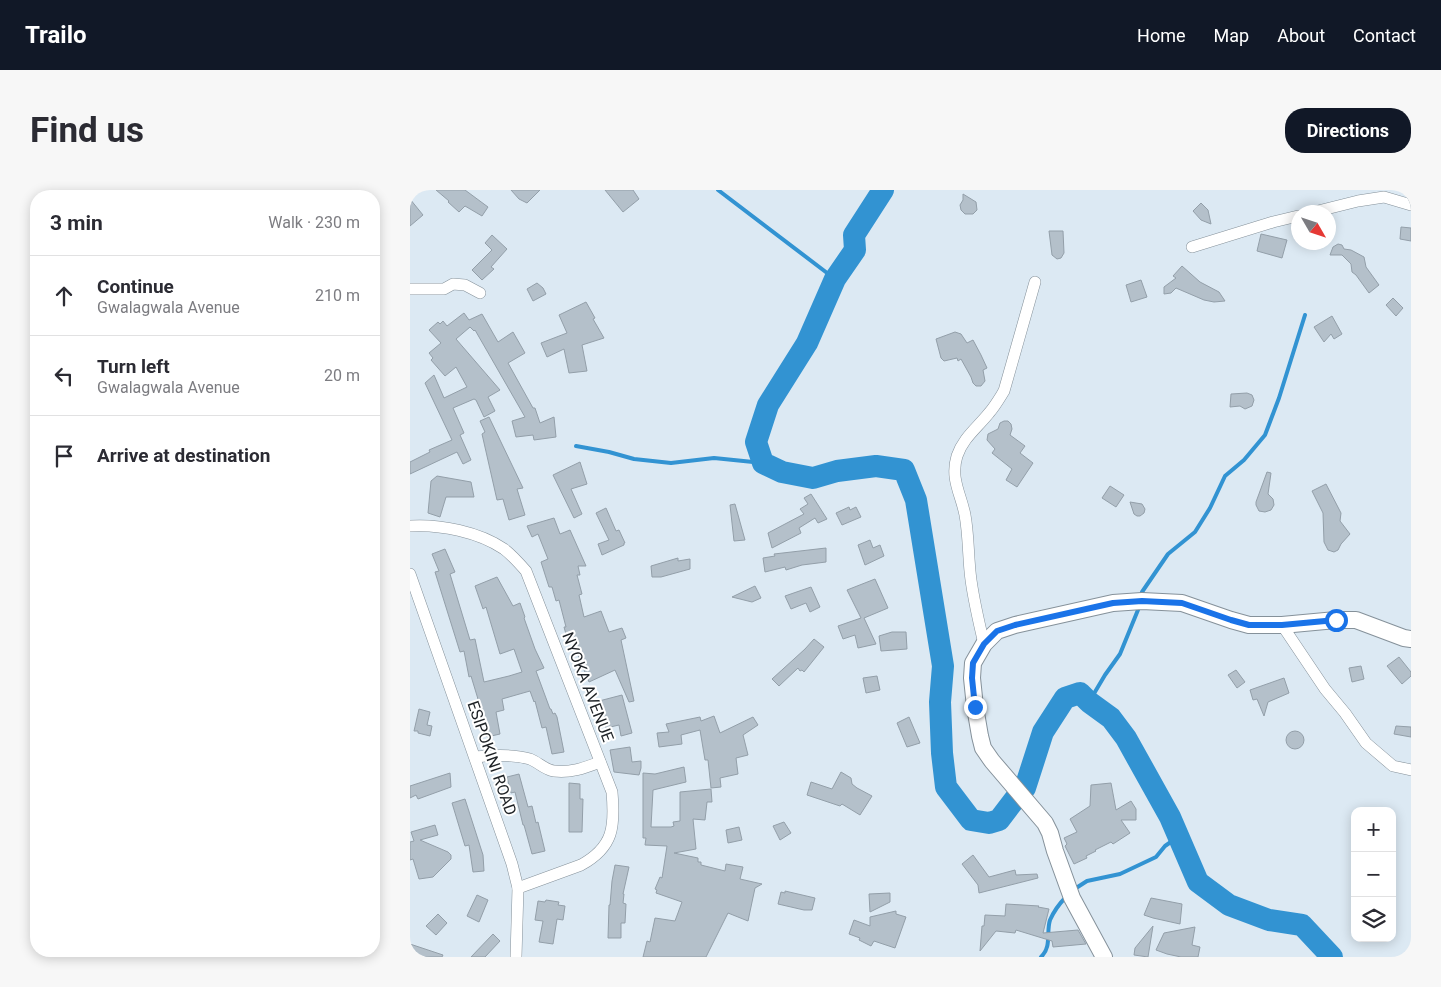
<!DOCTYPE html>
<meta charset="utf-8">
<style>
body{margin:0;font-family:Roboto,sans-serif;background:#f7f7f7;color:#2b2b33}
.controls{position:absolute;right:15px;bottom:15px;display:grid;overflow:hidden;border-radius:10px;box-shadow:0 2px 12px #0003}
.controls button{width:45px;height:45px;display:grid;place-items:center;padding:0;border:0;border-bottom:1px solid #e1e1e2;background:#fff;color:#2b2b33;font:25px sans-serif}
.compass{position:absolute;left:881px;top:15px;width:45px;height:45px;border-radius:50%;background:#fff;box-shadow:0 2px 12px #0003;rotate:129deg}
.stop{position:absolute;width:15px;height:15px;margin:-11px;border:4px solid #1a73e8;border-radius:50%;background:#fff}
.stop.end{background:#1a73e8;border-color:#fff;box-shadow:0 1px 5px #0008}
.list{margin:0;padding:0;list-style:none}
h2{display:flex;justify-content:space-between;align-items:center;height:65px;margin:0;padding:0 20px;font-size:21px}
h2 small{font-size:16px;font-weight:400;color:#7c7c81}
.list li{display:grid;grid-template-columns:32px 1fr auto;gap:15px;align-items:center;box-sizing:border-box;height:80px;padding:0 20px;border-top:1px solid #e1e1e2}
.list b{display:block;font-size:19px;white-space:nowrap}
.list p{margin:0;font-size:16px;white-space:nowrap;color:#7c7c81}
.list em{font-size:16px;font-style:normal;color:#7c7c81}
.icon{flex:none;width:28px;height:28px;fill:none;stroke:currentColor;stroke-width:2;stroke-linecap:round;stroke-linejoin:round}
.map{position:relative;flex:none;width:1001px;height:767px;overflow:hidden;border-radius:20px}
header{display:flex;align-items:center;gap:30px;box-sizing:border-box;height:70px;padding:0 25px;background:#111827;color:#fff}
header strong{font-size:24px}
nav{display:flex;gap:28px;margin-inline-start:auto;font-size:18px}
.intro{display:flex;align-items:center;justify-content:space-between;box-sizing:border-box;height:120px;padding:0 30px}
h1{margin:0;font-size:35px}
.button{padding:12px 22px;border-radius:20px;background:#111827;color:#fff;font-size:18px;font-weight:700}
main{display:flex;gap:30px;padding:0 30px}
aside{flex:1;background:#fff;border-radius:20px;box-shadow:0 2px 12px #0003}
.map>svg:first-child{display:block}
</style>
<header>
<strong>Trailo</strong>
<nav><a>Home</a><a>Map</a><a>About</a><a>Contact</a></nav>
</header>
<div class="intro"><h1>Find us</h1><a class="button">Directions</a></div>
<main>
<aside>
<h2>3 min<small>Walk · 230 m</small></h2>
<ul class="list">
<li><svg class="icon" aria-label="ahead" viewBox="0 0 24 24"><path d="M12 20V5M6 11l6-6 6 6"/></svg><div><b>Continue</b><p>Gwalagwala Avenue</p></div><em>210 m</em></li>
<li><svg class="icon" aria-label="left" viewBox="0 0 24 24"><path d="M17 20v-9H6M10 6l-5 5 5 5"/></svg><div><b>Turn left</b><p>Gwalagwala Avenue</p></div><em>20 m</em></li>
<li><svg class="icon" aria-label="arrive" viewBox="0 0 24 24"><path d="M6 21V4h12l-3 4 3 4H6"/></svg><div><b>Arrive at destination</b></div></li>
</ul>
</aside>
<div class="map">
<svg width="1001" height="767" viewBox="0 0 1001 767">
<rect width="100%" height="100%" fill="#dce9f3"/>
<g fill="none" stroke-linecap="round" stroke-linejoin="round">
<g stroke="#3293d2" stroke-width="4">
<path d="M308 0 425 89"/>
<path d="M166 256 199 262 224 269 261 273 304 268 353 273"/>
<path d="M732 406V402L758 364 785 342 800 318 815 286 834 270 855 245 869 208 895 125"/>
<path d="M679 512 695 485 710 464 730 415"/>
<path d="M663 700 677 691 710 684 746 667 755 656 768 647"/>
<path d="M631 767C642 757 636 742 640 730 644 721 650 713 656 707"/>
</g>
<g stroke="#3293d2" stroke-width="22">
<path d="M473 0 444 45 445 60 425 89 397 153 358 215 346 252 353 273 372 282 403 288 427 281 466 276 494 280 506 310 533 476 530 512 532 563 536 597 561 630 579 633 589 630 605 609"/>
<path d="M615 598 633 542 655 508 670 503 679 512 701 528 716 548 760 627 788 692 819 715 859 730 892 735 922 767"/>
</g>
</g>
<g fill="#b4c0ca" stroke="#939fa9">
<path d="M26 0H55L78 17 72 26 55 16 49 22 38 12 39 11Z"/>
<path d="M101 0H130L117 13 109 9Z"/>
<path d="M195 0H223L229 9 213 22Z"/>
<path d="M553 4 566 12 567 20 563 24H555L551 20 550 15 553 10Z"/>
<path d="M0 9 13 25 0 36Z"/>
<path d="M791 13 798 20 801 34 791 30 783 21Z"/>
<path d="M991 37 1001 38V51L990 49Z"/>
<path d="M639 41H653L654 63 651 68 647 69 642 65Z"/>
<path d="M851 44 877 50 872 68 847 61Z"/>
<path d="M82 45 97 59 81 77 84 79 72 90 62 80 82 60 75 53Z"/>
<path d="M928 54 932 55 934 59 941 60 954 67 956 77 969 95 959 103 946 85 942 82 941 74 932 65H920L923 57Z"/>
<path d="M772 76 790 92 809 102 815 111 804 112 794 110 766 98 761 103 754 104V97L766 88 763 86Z"/>
<path d="M731 90 737 107 721 112 716 95Z"/>
<path d="M127 93 133 98 136 104 123 111 117 99Z"/>
<path d="M983 108 993 118 986 126 976 115Z"/>
<path d="M176 112 185 128 183 129 194 148 172 155 177 181 159 183 154 159 137 167 131 153 157 143 149 125Z"/>
<path d="M54 123 59 130 72 124 88 152 103 142 115 163 98 173 123 218H125L130 233 144 227 146 247 124 250 123 245 106 247 102 231 115 227 65 140 64 141 60 137 46 149 90 200 78 207 85 221 74 227 66 210 64 209 43 218 54 243 50 245 61 270 53 274 47 262 0 284V272L20 262 19 260 42 250 15 193 24 185 34 208 57 197 46 177 35 186 21 170 23 168 19 163 31 153 19 140 28 132 30 134 33 131 37 136Z"/>
<path d="M922 126 932 144 924 149 921 144 914 152 904 137Z"/>
<path d="M545 142 551 144 557 153 563 150 571 165 577 178 573 180 575 191 571 196H566L563 193 561 187 551 169 548 171 547 168 534 171 531 168 526 149Z"/>
<path d="M837 203 842 205 844 210 842 216 835 219 830 216 820 217 821 204Z"/>
<path d="M79 227 113 298 107 299 115 325 99 330 93 309 87 310 72 244 75 242 70 231Z"/>
<path d="M594 231H598L601 234 602 239 600 245 615 256 610 263 623 273 607 297 596 290 602 279 582 263 585 259 577 250 578 244 588 239 590 233Z"/>
<path d="M170 272 177 294 161 299 172 324 164 328 143 285Z"/>
<path d="M857 282 861 283 858 304 863 309 864 315 861 320 855 322 849 321 846 315V312Z"/>
<path d="M27 286 61 292 64 307H36L30 327 18 323 21 291Z"/>
<path d="M916 294 931 323 930 331 940 344 931 354 928 360 924 362 918 360 914 352 913 323 902 301Z"/>
<path d="M700 296 714 305 706 317 692 308Z"/>
<path d="M401 304 417 329 408 333 405 328 389 338 391 343 362 358 358 343 394 324 390 319 398 314 394 308Z"/>
<path d="M720 312 732 314 735 319 734 323 730 326H727L724 324Z"/>
<path d="M325 314 335 350 324 351 320 315Z"/>
<path d="M439 317 440 320 446 317 451 327 432 335 426 323Z"/>
<path d="M196 318 206 341 209 340 215 353H214V355L192 365 188 354 199 350 186 323Z"/>
<path d="M144 328 150 344 160 340 176 376H168L170 385H167L172 404 169 405 174 427 191 421 199 442 212 438 216 448 211 450 224 511 219 512 205 480 179 492 167 463H166L163 447 157 448 154 437H156L149 410 146 411 142 397H139L131 372 138 369 128 344 122 347 117 336Z"/>
<path d="M460 350 463 358 470 355 474 366 455 375 448 355Z"/>
<path d="M416 358V372L392 375 376 380 375 377 355 382 353 368 365 366 364 364Z"/>
<path d="M35 359 45 382 40 384 60 450 65 449 74 492 99 486 112 482 104 459 90 464 76 417 73 419 65 396 87 387 103 416 110 413 115 427 114 428 125 459 134 478 126 481 140 519H141L143 524 145 523 147 527 154 562 142 564 136 537 132 538 125 511 124 512 120 501 92 509 94 520 86 522 90 544 77 547 72 518 71 519 61 486 59 487 54 461 50 462 25 382 29 381 22 364Z"/>
<path d="M268 368V371L280 369V379L251 387H242L241 376Z"/>
<path d="M465 389 478 418 454 428 466 454 448 458 445 445 433 449 428 436 451 428 437 400Z"/>
<path d="M345 396 351 408 342 412 322 407Z"/>
<path d="M401 397 410 417 400 422 396 413 381 419 375 406Z"/>
<path d="M482 442H496L497 459 471 461 469 446Z"/>
<path d="M404 449 414 457 394 482 392 480 390 481 388 478 369 496 362 489 395 459Z"/>
<path d="M989 467 1001 482V486L992 494 977 476Z"/>
<path d="M951 476 954 489 942 492 939 478Z"/>
<path d="M826 480 835 492 827 498 818 485Z"/>
<path d="M467 486 470 500 456 503 453 488Z"/>
<path d="M874 488 879 503 858 512 854 526 847 509 843 510 840 500Z"/>
<path d="M212 505 222 543 211 546 209 535 196 538 189 511Z"/>
<path d="M9 519 20 522 17 535 22 536 20 546 8 543V541H4Z"/>
<path d="M304 526 310 543 343 527 348 535 333 545 338 565 326 568 328 584 310 588 311 597 301 598 298 570H295L290 540 271 545 272 554 249 557 247 543 259 542 256 534 290 527 291 531Z"/>
<path d="M499 527 510 553 497 557 487 533Z"/>
<path d="M986 536 1001 537V547L984 544Z"/>
<circle cx="885" cy="550" r="9"/>
<path d="M220 557 222 572 231 571V578L229 585 204 582 200 560Z"/>
<path d="M274 577 276 592 243 600 241 637H261L264 636 263 632 270 631V602L301 599 302 612H297L295 630 283 629 286 659 264 663 288 668V672H291V675L315 681 316 674 333 677 330 689 352 694 345 698 338 731 318 723 296 767H233L237 751 240 752 245 728 265 731 272 712 246 703 247 700 245 699 250 687 252 688 257 656 235 655 236 648H233V583L245 584Z"/>
<path d="M431 582 441 588 442 594 447 598 462 606 450 625 432 614 430 616 397 605 401 592 422 599Z"/>
<path d="M40 583 41 597 8 609 6 605 0 608V596Z"/>
<path d="M109 584 118 617 122 616 126 633 128 632 135 661 122 664 114 635H113L105 602 101 603 97 587Z"/>
<path d="M159 593 170 594V609H173L172 642H159Z"/>
<path d="M701 593 706 620 721 611 726 619V630H711L720 643 703 654 701 652 685 660 686 661 676 666 677 668 664 674 655 656 657 654 654 648 667 642 660 629 680 616 681 595Z"/>
<path d="M55 609 73 665 74 681 63 682 59 655 55 656 42 613Z"/>
<path d="M374 632 381 643 370 650 363 636Z"/>
<path d="M25 635 28 645 10 650 38 662 41 665V669L23 687 9 689 3 669 0 670V652L4 651 1 642Z"/>
<path d="M329 637 332 650 318 653 316 640Z"/>
<path d="M563 665 579 687 605 680 606 685 627 684 628 688 569 703 568 695 552 674Z"/>
<path d="M205 675 219 677 213 704H214L213 713 216 714 215 733H211V748H198L199 715H200L202 691Z"/>
<path d="M375 701 405 708 402 720H394L368 714 371 702 375 703Z"/>
<path d="M480 703V712L460 722 459 704Z"/>
<path d="M67 705 78 710 69 732 57 726Z"/>
<path d="M741 708 772 714 770 734 743 728 734 725Z"/>
<path d="M136 710 149 712 148 715 155 716 153 730 147 729 143 754 129 752 133 731 125 730 128 711 135 712Z"/>
<path d="M596 714 629 716 628 717 639 719 633 743 668 740 676 754 643 757 642 751 606 740 605 743 586 741 570 761 572 736H574L575 725 595 726Z"/>
<path d="M486 721V724L496 727 485 758 464 751 461 756 449 750 450 748 439 744 444 730 460 736V727Z"/>
<path d="M28 724 37 733 26 745 16 736Z"/>
<path d="M743 736 738 767 724 765 725 758Z"/>
<path d="M785 737 782 755 790 757 788 767H771L757 764 746 760 754 743Z"/>
<path d="M83 744 90 751 75 767H61Z"/>
<path d="M0 754 33 765 32 767H0Z"/>
</g>
<g fill="none" stroke-linecap="round" stroke-linejoin="round">
<g stroke="#85919a" stroke-width="12">
<g id="street">
<path d="M904 22 948 11 974 7 1001 15"/>
<path d="M782 57 863 32 888 26"/>
<path d="M0 99H34L43 94 55 95 70 103"/>
<path d="M0 336C30 334 69 342 94 359 102 365 109 373 116 381L202 602C205 636 204 657 171 675L108 698"/>
<path d="M0 384 102 674 108 698 106 767"/>
<path d="M872 435 915 499 935 523 956 553 983 576 1001 580"/>
<path d="M574 454C569 433 564 412 561 390 558 369 559 347 555 325 551 304 540 289 547 266 553 248 567 238 579 223 585 216 589 209 594 201L625 92"/>
<path d="M65 567C83 565 102 564 120 569 128 572 135 580 144 581 161 583 174 578 190 572"/>
</g>
</g>
<g stroke="#85919a" stroke-width="18">
<path id="secondary" d="M694 767 662 708 645 661 640 643 635 633 582 571 573 558 570 546 565 517 562 488 563 473 574 454 587 441 605 435 703 413 732 411 772 413 821 430 839 435H872L926 430H946L994 448 1001 449"/>
</g>
<use href="#street" stroke="#fff" stroke-width="11"/>
<use href="#secondary" stroke="#fff" stroke-width="16"/>
</g>
<g fill="none" stroke-linecap="round" stroke-linejoin="round">
<path stroke="#1a73e8" stroke-width="6" d="M565 517 562 488 563 473 574 454 587 441 605 435 703 413 732 411 772 413 821 430 839 435H872L926 430"/>
</g>
<g text-anchor="middle" dominant-baseline="central" stroke-width="4" stroke-linejoin="round" paint-order="stroke">
<g font-size="16" fill="#1c2024" stroke="#fff">
<text transform="translate(178 497) rotate(69)">NYOKA AVENUE</text>
<text transform="translate(82 568) rotate(71)">ESIPOKINI ROAD</text>
</g>
</g>
</svg>
<div class="controls">
<button>+</button>
<button>−</button>
<button><svg class="icon" aria-label="layers" viewBox="0 0 24 24"><path d="M12 4l9 5-9 5-9-5zM3 14l9 5 9-5"/></svg></button>
</div>
<svg class="compass" viewBox="-18 -18 36 36"><path d="M0-13l5 13h-10z" fill="#e53935"/><path d="M0 13l5-13h-10z" fill="#7c7c81"/></svg>
<div class="stop" style="left:926px;top:430px"></div>
<div class="stop end" style="left:565px;top:517px"></div>
</div>
</main>
